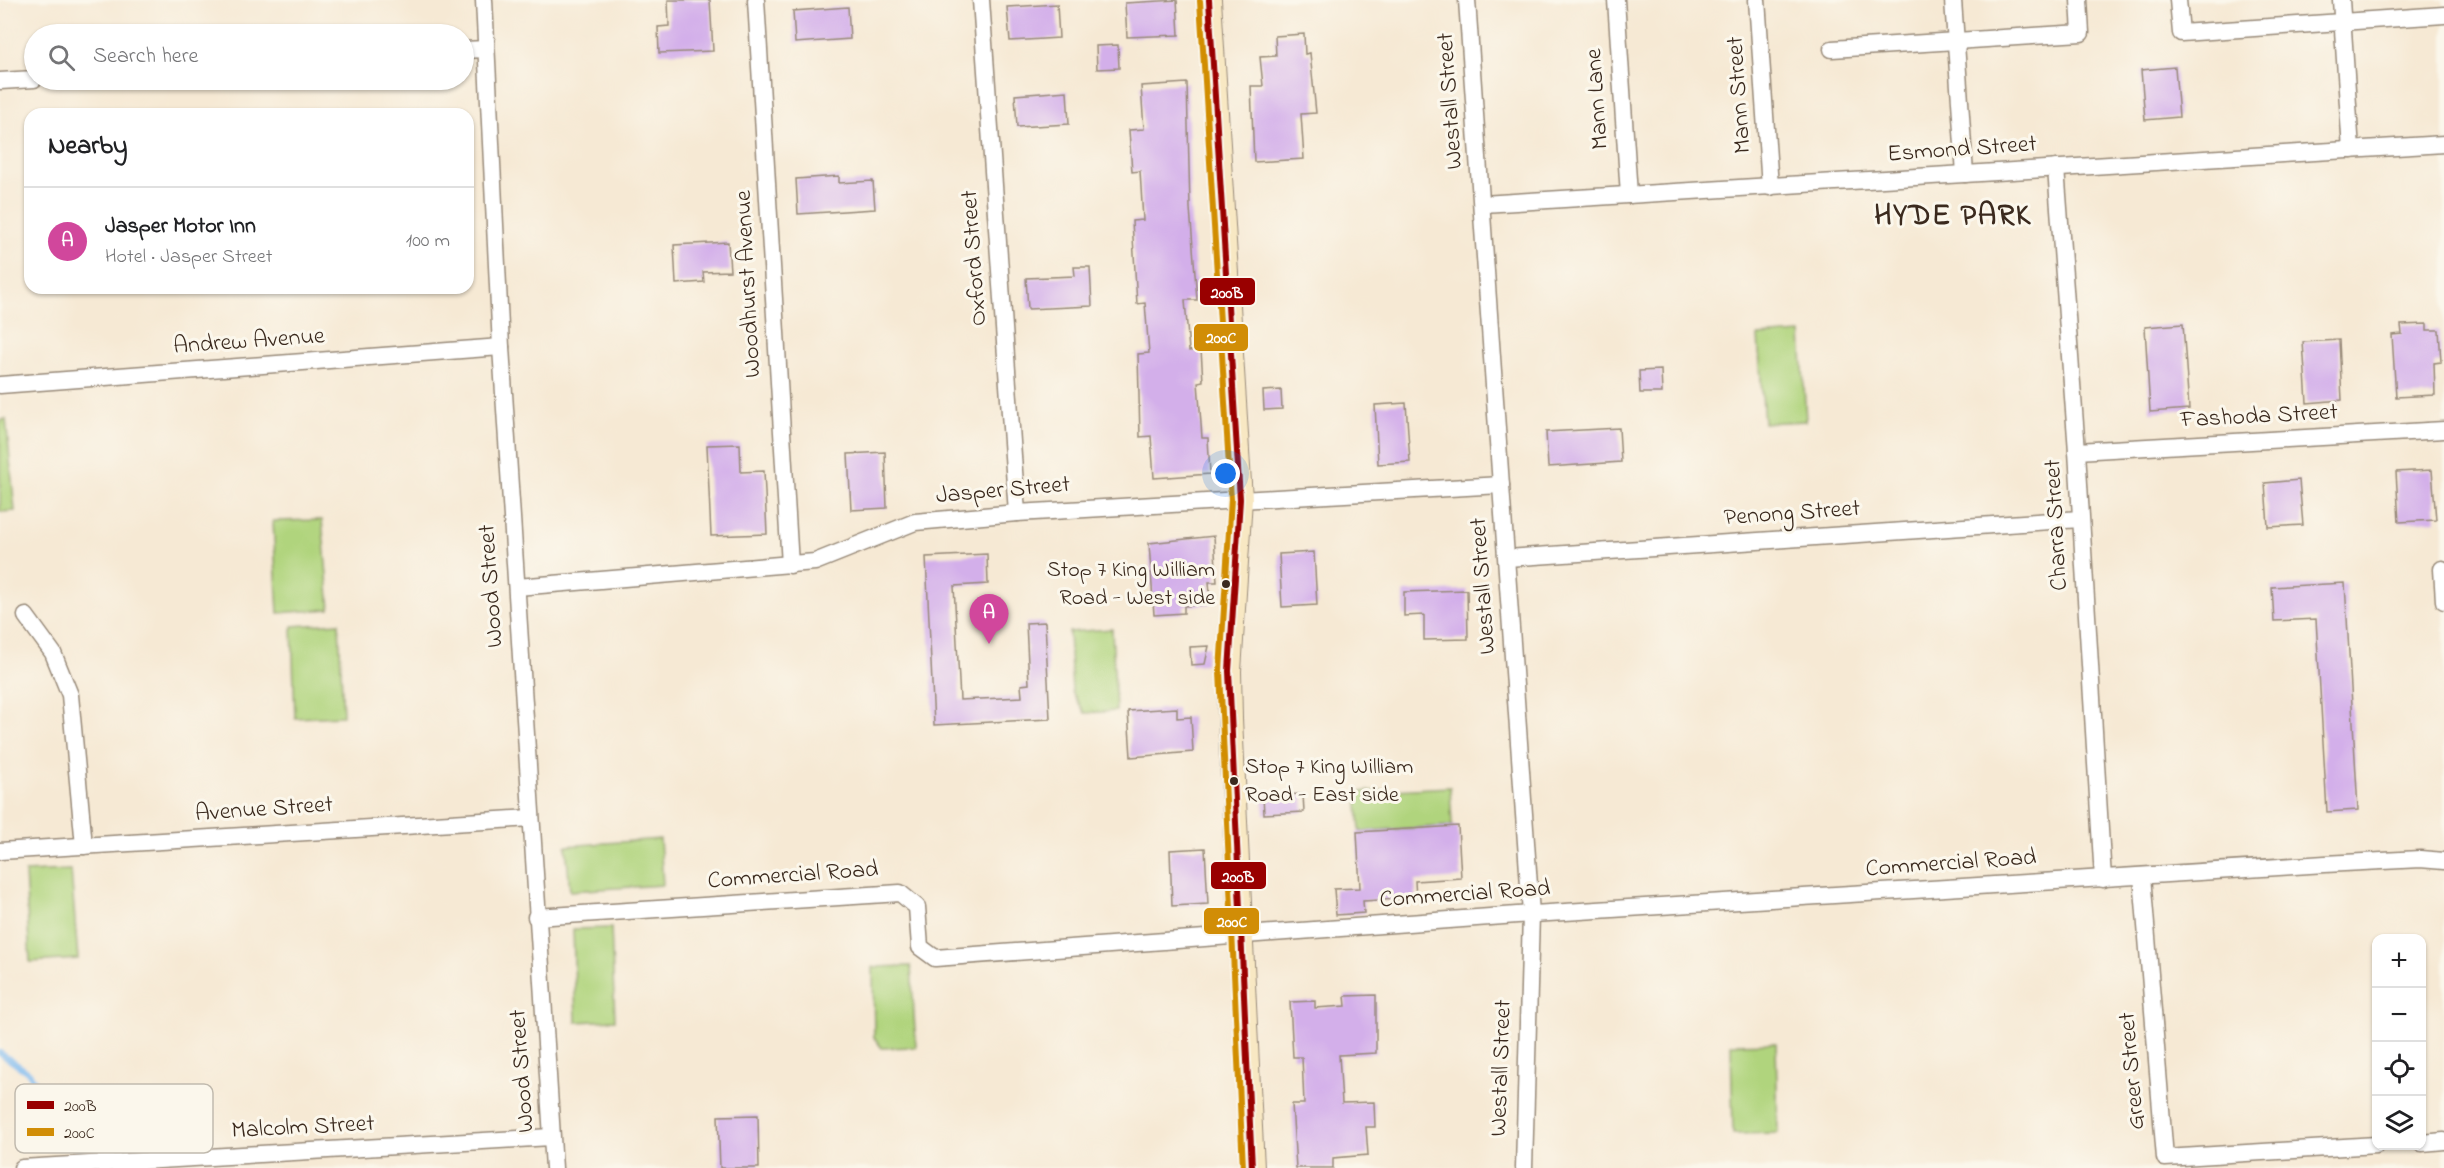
<!DOCTYPE html>
<meta charset="utf-8">
<style>
body{margin:0;font-family:"Indie Flower",sans-serif;background:#f2f2f2;color:#202124}
.controls{position:absolute;right:18px;bottom:18px;display:grid;overflow:hidden;border-radius:12px;box-shadow:0 2px 4px #0004}
.controls button{width:54px;height:54px;display:grid;place-items:center;padding:0;border:0;border-bottom:2px solid #e0e0e0;background:#fff;color:#202124;font:30px sans-serif}
.you{position:absolute;left:1226px;top:474px;width:21px;height:21px;margin:-15px;border:4px solid #fff;border-radius:50%;background:#1a73e8;box-shadow:0 0 0 9px #1a73e833}
.badge{display:grid;place-items:center;width:39px;height:39px;border-radius:50%;background:#b45309;color:#fff;font-size:20px;font-weight:700}
.pin{position:absolute;translate:-50% -50px;filter:drop-shadow(0 2px 3px #0008)}
.pin::after{content:'';position:absolute;top:32px;width:21px;height:18px;background:inherit;clip-path:polygon(0 0,100% 0,50% 100%)}
.list{margin:0;padding:0;list-style:none}
h2{display:flex;justify-content:space-between;align-items:center;height:78px;margin:0;padding:0 24px;font-size:26px}
h2 small{font-size:20px;font-weight:400;color:#757577}
.list li{display:grid;grid-template-columns:39px 1fr auto;gap:18px;align-items:center;box-sizing:border-box;height:108px;padding:0 24px;border-top:2px solid #e0e0e0}
.list b{display:block;font-size:22px;white-space:nowrap}
.list p{margin:0;font-size:20px;white-space:nowrap;color:#757577}
.list em{font-size:20px;font-style:normal;color:#757577}
.icon{flex:none;width:33px;height:33px;fill:none;stroke:currentColor;stroke-width:2;stroke-linecap:round;stroke-linejoin:round}
.map{position:relative;flex:none;width:2444px;height:1168px;overflow:hidden}
.search{position:absolute;background:#fff;box-shadow:0 2px 4px #0004;left:24px;top:24px;width:450px;height:66px;display:flex;align-items:center;gap:15px;box-sizing:border-box;padding:0 21px;border-radius:33px;color:#757577;font-size:22px}
.panel{position:absolute;background:#fff;box-shadow:0 2px 4px #0004;left:24px;top:108px;width:450px;height:186px;border-radius:18px}
.map>svg:first-child{display:block}
</style>
<div class="map">
<svg width="2444" height="1168" viewBox="0 0 2444 1168">
<rect width="100%" height="100%" fill="#fbf7ec"/>
<filter id="ink" filterUnits="userSpaceOnUse"><feTurbulence type="fractalNoise" baseFrequency=".0167" numOctaves="2"/><feDisplacementMap in="SourceGraphic" scale="12" xChannelSelector="R" yChannelSelector="G"/><feConvolveMatrix kernelMatrix="1 2 1 2 8 2 1 2 1" color-interpolation-filters="sRGB"/></filter>
<filter id="wash" filterUnits="userSpaceOnUse"><feTurbulence type="fractalNoise" baseFrequency=".008" numOctaves="4" result="noise"/><feDisplacementMap in="SourceGraphic" scale="24" xChannelSelector="R" yChannelSelector="G"/><feGaussianBlur stdDeviation="1.35" result="paint"/><feColorMatrix in="noise" values="0 0 0 0 0 0 0 0 0 0 0 0 0 0 0 0 0 1.4 0 .05"/><feComposite in="paint" operator="in"/></filter>
<g filter="url(#wash)">
<rect width="100%" height="100%" fill="#f6e9d4"/>
<g fill="#b0d47d" stroke="#767f4e" stroke-width="1.5">
<path d="M1801 333 1806 421 1764 423 1758 336Z"/>
<path d="M6 419 15 511 0 512V420Z"/>
<path d="M322 520 330 609 278 613 273 521Z"/>
<path d="M339 623 343 716 295 718 292 626Z"/>
<path d="M1112 629 1116 711 1085 713 1072 692 1069 632Z"/>
<path d="M1450 787 1452 826 1360 831 1357 792Z"/>
<path d="M660 839 663 885 570 891 566 846Z"/>
<path d="M71 870 78 959 30 962 25 872Z"/>
<path d="M611 928 615 1020 576 1022 573 929Z"/>
<path d="M911 966 916 1047 882 1048 874 1038 873 967Z"/>
<path d="M1776 1043 1778 1133 1733 1134 1731 1044Z"/>
</g>
<g fill="none" stroke-linecap="round" stroke-linejoin="round">
<path stroke="#7db9ef" stroke-width="6" d="M0 1053 29 1073 82 1154 92 1159"/>
</g>
<g id="blocks">
<g fill="#d3afea">
<path d="M668 0H710L713 51 659 53 658 27 669 26Z"/>
<path d="M1177 0 1179 35 1127 37 1125 3Z"/>
<path d="M1057 4 1059 38 1010 41 1007 7Z"/>
<path d="M848 7 850 39 795 43 793 11Z"/>
<path d="M1304 34 1305 54 1310 53 1316 113 1301 114 1304 159 1254 162 1251 86H1263L1260 57 1276 56 1275 36Z"/>
<path d="M1118 45 1119 68 1097 69 1096 46Z"/>
<path d="M2175 67 2179 117 2145 120 2141 70Z"/>
<path d="M1187 83 1190 208 1197 300H1185L1189 351 1201 350 1203 381 1198 382 1202 438H1208L1210 474 1154 478 1151 436 1140 437 1138 354 1149 353 1145 303 1137 304 1132 221 1143 220 1140 171 1132 172 1129 130 1144 129 1141 86Z"/>
<path d="M1067 91 1069 124 1017 127 1015 95Z"/>
<path d="M839 176V183L873 181 875 209 798 214 796 179Z"/>
<path d="M728 242 730 271 703 272 704 282 676 284 674 245Z"/>
<path d="M1074 267H1090L1092 306 1028 309 1026 278 1075 276Z"/>
<path d="M2183 324 2189 409 2150 412 2145 327Z"/>
<path d="M2427 324V330H2439L2441 362 2434 363 2435 395 2396 397 2392 335 2402 334 2401 325Z"/>
<path d="M2339 340 2342 400 2307 403 2303 342Z"/>
<path d="M1661 370 1662 393H1640L1639 371Z"/>
<path d="M1281 390 1282 409 1264 410 1263 391Z"/>
<path d="M1406 403 1410 462 1378 464 1375 405Z"/>
<path d="M1619 428 1621 462 1548 467 1546 432Z"/>
<path d="M740 444 741 472 764 471 767 534 711 536 707 445Z"/>
<path d="M885 452 887 508 851 510 848 454Z"/>
<path d="M2432 470 2436 520 2399 522 2396 472Z"/>
<path d="M2299 480 2303 525 2268 527 2265 483Z"/>
<path d="M1214 536 1217 582H1209L1211 604 1184 606V613L1154 615 1149 543Z"/>
<path d="M1314 552 1317 605 1282 607 1279 554Z"/>
<path d="M987 554 988 584 954 586 960 700 1022 697 1021 685 1029 684 1026 623 1045 622 1050 719 934 725 926 557Z"/>
<path d="M2345 583 2358 810 2327 812 2316 619 2274 621 2272 587Z"/>
<path d="M1467 590 1468 639 1424 640V615L1404 616V592Z"/>
<path d="M1209 646 1205 664 1191 665 1190 647Z"/>
<path d="M1177 708V718L1191 717 1193 752 1131 757 1128 711Z"/>
<path d="M1303 794 1304 812 1264 814 1263 796Z"/>
<path d="M1458 826 1461 878 1415 881 1416 898 1363 901 1364 913 1336 915 1334 889 1360 888 1357 832Z"/>
<path d="M1205 848 1208 904 1172 906 1170 850Z"/>
<path d="M1376 995V1053L1339 1055 1342 1103 1374 1102 1375 1127H1366L1368 1155 1333 1158V1168H1296L1292 1104H1304L1302 1057H1293L1290 1002 1315 1001V1008L1346 1006 1345 996Z"/>
<path d="M758 1115 759 1168H720L718 1116Z"/>
</g>
</g>
</g>
<g filter="url(#ink)">
<use href="#blocks" fill-opacity="0" stroke="#988a79" stroke-width="1.5"/>
<g fill="none" stroke-linecap="round" stroke-linejoin="round">
<g stroke="#988a79" stroke-width="19">
<g id="minor">
<path d="M484 0 501 347 554 1168"/>
<path d="M756 0 790 565"/>
<path d="M981 0 1017 513"/>
<path d="M1467 0 1531 914 1524 1168"/>
<path d="M1616 0 1629 195"/>
<path d="M1757 0 1770 187"/>
<path d="M1953 0 1965 174"/>
<path d="M2178 0 2181 33 2444 15"/>
<path d="M2341 0 2351 150"/>
<path d="M1832 49 2081 33 2079 0"/>
<path d="M464 50 486 49"/>
<path d="M0 81 34 79"/>
<path d="M2056 168 2077 451 2103 879"/>
<path d="M1483 204 2444 144"/>
<path d="M0 385 501 347"/>
<path d="M2077 451 2444 430"/>
<path d="M1507 558 2080 519"/>
<path d="M2442 569 2444 601"/>
<path d="M517 587 815 562 915 522 1017 513 1501 485"/>
<path d="M26 616 53 653 70 695 84 846"/>
<path d="M0 851 531 818"/>
<path d="M2142 876 2165 1158 2376 1145"/>
<path d="M536 917 900 893 917 907 920 947 935 958 1517 915 2325 864 2420 859 2444 861"/>
<path d="M2422 1143 2444 1141"/>
<path d="M22 1168 551 1137"/>
</g>
</g>
<g stroke="#988a79" stroke-width="26">
<path id="secondary" d="M1209 0 1240 499 1229 671 1230 719 1252 1168"/>
</g>
<use href="#minor" stroke="#fff" stroke-width="16"/>
<use href="#secondary" stroke="#f8e8c3" stroke-width="24"/>
<g stroke="#fbf7ec" stroke-width="10">
<path id="bus-1" d="M1209 0 1240 499 1229 671 1252 1168"/>
</g>
<g stroke="#fbf7ec" stroke-width="10">
<path id="bus-2" d="M1200 1 1231 499 1220 671 1243 1168"/>
</g>
<use href="#bus-1" stroke="#900" stroke-width="6"/>
<use href="#bus-2" stroke="#d18d06" stroke-width="6"/>
</g>
</g>
<g fill="#3b2a1e" stroke="#fbf7ec" stroke-width="2">
<circle cx="1226" cy="584" r="5"/>
<circle cx="1234" cy="781" r="5"/>
</g>
<g text-anchor="middle" dominant-baseline="central" stroke-width="6" stroke-linejoin="round" paint-order="stroke">
<g font-size="22" fill="#3b2a1e" stroke="#fbf7ec" text-anchor="end">
<text x="1215" y="571">Stop 7 King William<tspan x="1215" dy="28">Road - West side</tspan></text>
<text x="1245" y="768" text-anchor="start">Stop 7 King William<tspan x="1245" dy="28">Road - East side</tspan></text>
</g>
<g font-size="24" fill="#3b2a1e" stroke="#fbf7ec">
<text transform="translate(1740 95) rotate(-94)">Mann Street</text>
<text transform="translate(1598 99) rotate(-94)">Mann Lane</text>
<text transform="translate(1451 101) rotate(-94)">Westall Street</text>
<text transform="translate(1962 150) rotate(-4)">Esmond Street</text>
<text transform="translate(975 258) rotate(-94)">Oxford Street</text>
<text transform="translate(749 284) rotate(-93)">Woodhurst Avenue</text>
<text transform="translate(249 342) rotate(-4)">Andrew Avenue</text>
<text transform="translate(2259 417) rotate(-3)">Fashoda Street</text>
<text transform="translate(1003 491) rotate(-5)">Jasper Street</text>
<text transform="translate(1792 514) rotate(-4)">Penong Street</text>
<text transform="translate(2057 525) rotate(-93)">Charra Street</text>
<text transform="translate(492 586) rotate(-94)">Wood Street</text>
<text transform="translate(1484 586) rotate(-94)">Westall Street</text>
<text transform="translate(264 810) rotate(-4)">Avenue Street</text>
<text transform="translate(1951 864) rotate(-4)">Commercial Road</text>
<text transform="translate(793 876) rotate(-4)">Commercial Road</text>
<text transform="translate(1465 895) rotate(-4)">Commercial Road</text>
<text transform="translate(1502 1068) rotate(-88)">Westall Street</text>
<text transform="translate(523 1071) rotate(-94)">Wood Street</text>
<text transform="translate(2133 1071) rotate(-95)">Greer Street</text>
<text transform="translate(303 1128) rotate(-3)">Malcolm Street</text>
</g>
<g font-size="30" font-weight="bold" letter-spacing="1.5" fill="#3b2a1e" stroke="#fbf7ec">
<text x="1953" y="217">HYDE PARK</text>
</g>
</g>
<rect x="15" y="1084" width="198" height="69" rx="9" fill="#fbf7ec" stroke="#c1baae" stroke-width="1.5"/>
<rect x="27" y="1101" width="27" height="8" fill="#900"/>
<rect x="27" y="1128" width="27" height="8" fill="#d18d06"/>
<g font-size="16" fill="#3b2a1e">
<text x="64" y="1111">200B</text>
<text x="64" y="1138">200C</text>
</g>
<g stroke="#fbf7ec" stroke-width="2">
<rect x="1199" y="277" width="57" height="29" rx="6" fill="#900"/>
<rect x="1193" y="323" width="56" height="29" rx="6" fill="#d18d06"/>
<rect x="1210" y="861" width="57" height="29" rx="6" fill="#900"/>
<rect x="1203" y="907" width="57" height="28" rx="6" fill="#d18d06"/>
</g>
<g font-size="16" text-anchor="middle" font-weight="bold" fill="#fff">
<text x="1227" y="298">200B</text>
<text x="1221" y="343">200C</text>
<text x="1238" y="882">200B</text>
<text x="1232" y="927">200C</text>
</g>
</svg>
<div class="controls">
<button>+</button>
<button>−</button>
<button><svg class="icon" aria-label="locate" viewBox="0 0 24 24"><circle cx="12" cy="12" r="6"/><path d="M12 2v4M12 18v4M2 12h4M18 12h4"/></svg></button>
<button><svg class="icon" aria-label="layers" viewBox="0 0 24 24"><path d="M12 4l9 5-9 5-9-5zM3 14l9 5 9-5"/></svg></button>
</div>
<div class="you"></div>
<div class="pin badge" style="left:989px;top:644px;background:#d1479c">A</div>
<div class="search"><svg class="icon" aria-label="search" viewBox="0 0 24 24"><circle cx="10" cy="10" r="6"/><path d="M15 15l6 6"/></svg>Search here</div>
<section class="panel">
<h2>Nearby<small></small></h2>
<ul class="list">
<li><span class="badge" style="background:#d1479c">A</span><div><b>Jasper Motor Inn</b><p>Hotel · Jasper Street</p></div><em>100 m</em></li>
</ul>
</section>
</div>
